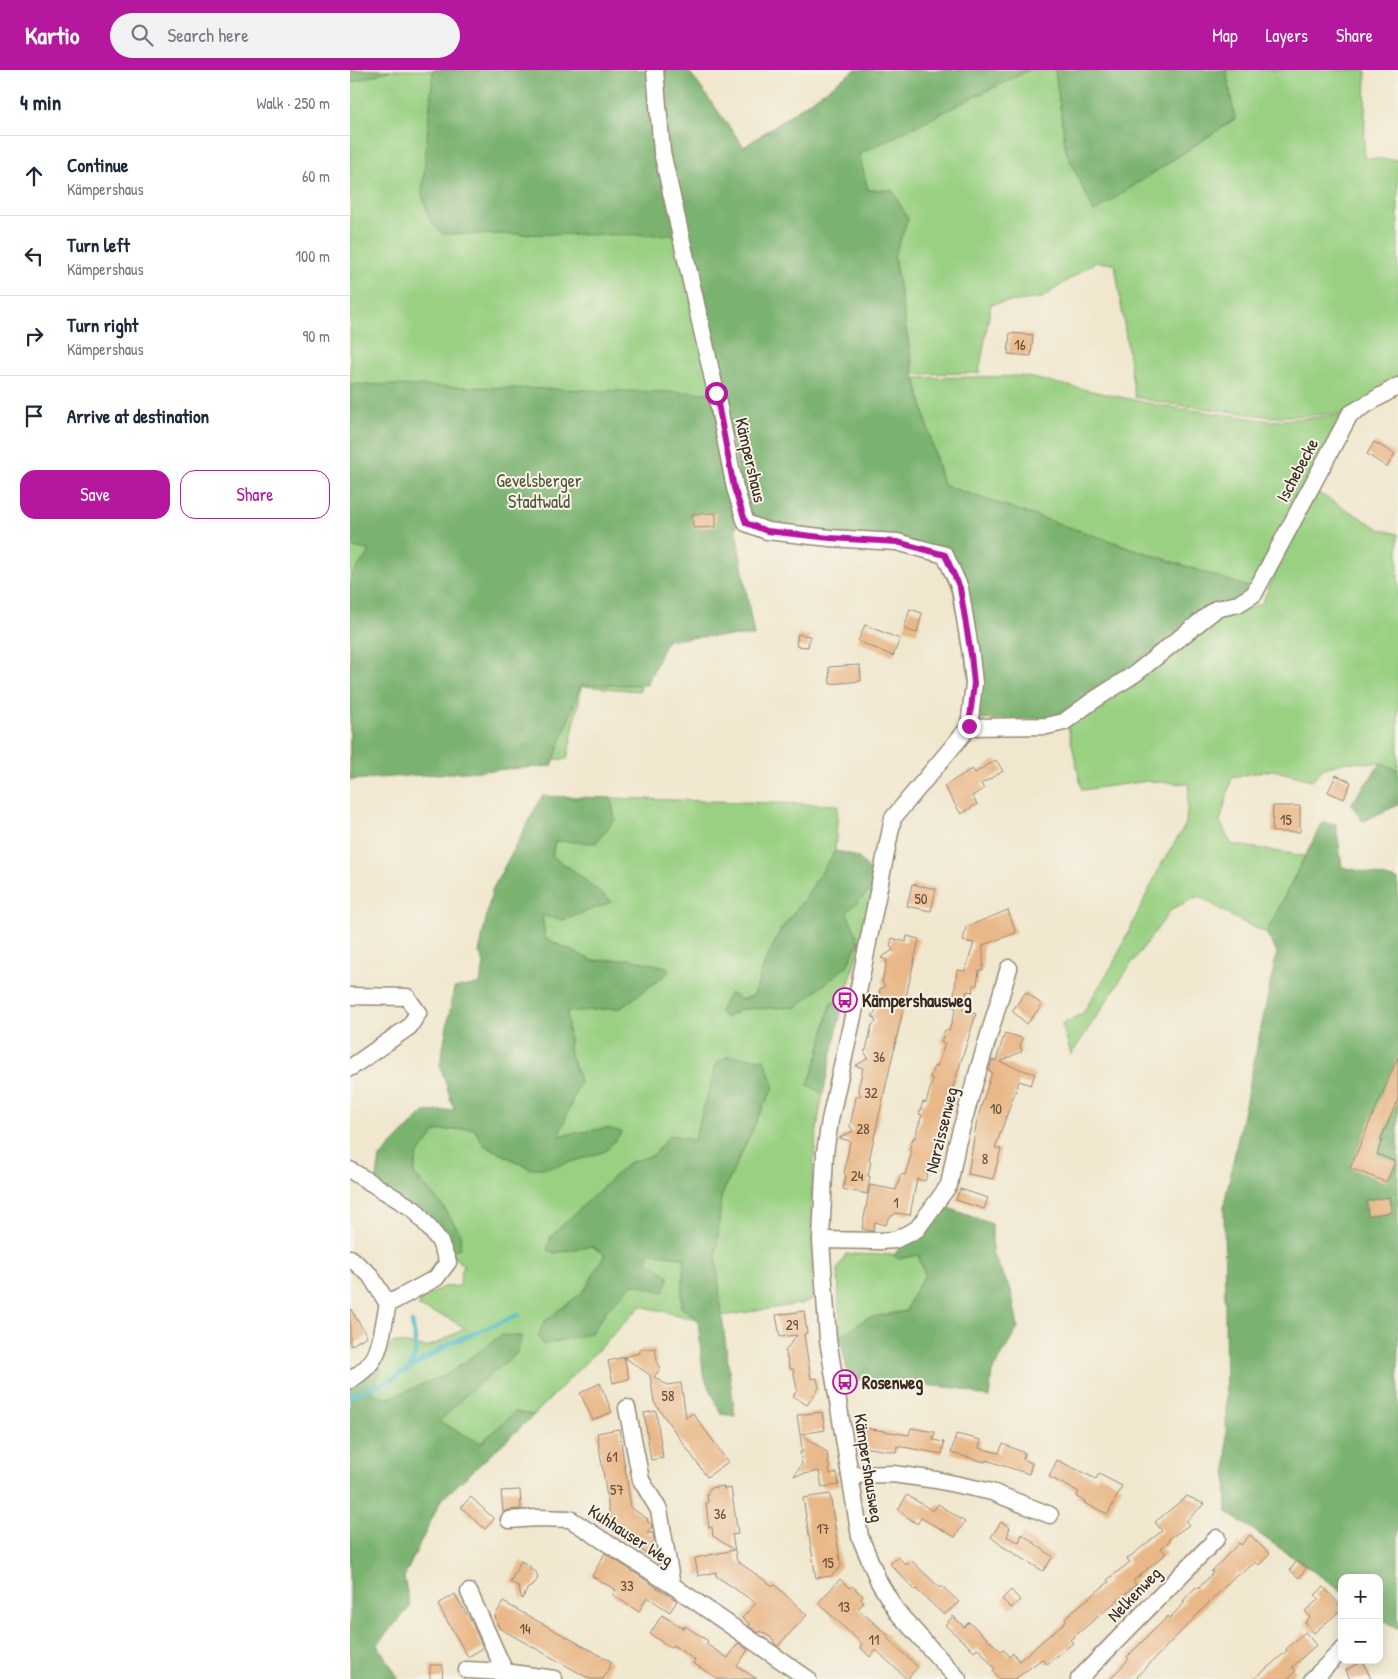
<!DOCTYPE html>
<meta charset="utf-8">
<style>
body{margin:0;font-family:"Patrick Hand",sans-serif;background:#f2f2f3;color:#1f2937}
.controls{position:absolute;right:15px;bottom:15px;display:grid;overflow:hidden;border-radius:10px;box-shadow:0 2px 12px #0003}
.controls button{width:45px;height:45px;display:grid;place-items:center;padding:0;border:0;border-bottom:1px solid #e0e1e3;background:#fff;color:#1f2937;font:25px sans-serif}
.stop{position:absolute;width:15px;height:15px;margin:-11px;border:4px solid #b5179e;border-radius:50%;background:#fff}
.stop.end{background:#b5179e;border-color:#fff;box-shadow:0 1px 5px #0008}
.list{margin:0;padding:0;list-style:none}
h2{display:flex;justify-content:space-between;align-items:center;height:65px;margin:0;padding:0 20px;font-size:21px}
h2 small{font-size:16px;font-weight:400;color:#747a83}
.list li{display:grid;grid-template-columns:32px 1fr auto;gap:15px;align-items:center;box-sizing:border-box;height:80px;padding:0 20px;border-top:1px solid #e0e1e3}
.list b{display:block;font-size:19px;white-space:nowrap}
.list p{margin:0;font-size:16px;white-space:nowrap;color:#747a83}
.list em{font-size:16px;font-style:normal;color:#747a83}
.actions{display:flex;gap:10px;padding:15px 20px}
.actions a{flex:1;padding:11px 0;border:1px solid #b5179e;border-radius:15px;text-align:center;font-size:18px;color:#b5179e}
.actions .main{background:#b5179e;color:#fff}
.icon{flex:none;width:28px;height:28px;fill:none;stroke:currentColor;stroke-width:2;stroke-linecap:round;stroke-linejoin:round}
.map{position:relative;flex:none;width:1048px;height:1609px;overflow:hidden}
header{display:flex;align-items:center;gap:30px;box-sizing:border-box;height:70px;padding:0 25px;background:#b5179e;color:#fff}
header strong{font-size:24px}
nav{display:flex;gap:28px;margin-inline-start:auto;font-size:18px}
.search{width:350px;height:45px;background:#f2f2f3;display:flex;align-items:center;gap:12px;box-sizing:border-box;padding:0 18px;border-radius:28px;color:#747a83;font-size:19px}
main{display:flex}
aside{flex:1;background:#fff}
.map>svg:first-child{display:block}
</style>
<header>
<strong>Kartio</strong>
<div class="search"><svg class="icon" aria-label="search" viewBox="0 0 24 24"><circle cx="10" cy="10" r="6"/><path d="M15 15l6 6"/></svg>Search here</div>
<nav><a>Map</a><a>Layers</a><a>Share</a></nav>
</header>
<main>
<aside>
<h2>4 min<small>Walk · 250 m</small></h2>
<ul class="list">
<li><svg class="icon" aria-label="ahead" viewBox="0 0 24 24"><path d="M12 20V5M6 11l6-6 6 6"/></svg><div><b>Continue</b><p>Kämpershaus</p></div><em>60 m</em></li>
<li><svg class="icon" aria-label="left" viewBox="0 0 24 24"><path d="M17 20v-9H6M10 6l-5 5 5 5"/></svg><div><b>Turn left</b><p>Kämpershaus</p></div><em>100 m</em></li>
<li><svg class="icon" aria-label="right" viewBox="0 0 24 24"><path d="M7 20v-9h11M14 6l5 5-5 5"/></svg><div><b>Turn right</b><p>Kämpershaus</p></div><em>90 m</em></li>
<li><svg class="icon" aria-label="arrive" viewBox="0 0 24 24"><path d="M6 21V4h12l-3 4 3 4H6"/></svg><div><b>Arrive at destination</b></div></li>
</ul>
<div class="actions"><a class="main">Save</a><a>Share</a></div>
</aside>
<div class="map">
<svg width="1048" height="1609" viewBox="0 0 1048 1609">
<rect width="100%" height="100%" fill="#f7f3e8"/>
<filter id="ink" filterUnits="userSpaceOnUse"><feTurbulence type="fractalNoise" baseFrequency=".02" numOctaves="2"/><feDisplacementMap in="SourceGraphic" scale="10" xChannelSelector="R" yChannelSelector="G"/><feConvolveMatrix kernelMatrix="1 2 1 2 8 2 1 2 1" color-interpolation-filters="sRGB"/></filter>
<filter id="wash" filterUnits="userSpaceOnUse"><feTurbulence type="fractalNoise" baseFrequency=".0096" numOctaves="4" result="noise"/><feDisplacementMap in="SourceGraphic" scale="20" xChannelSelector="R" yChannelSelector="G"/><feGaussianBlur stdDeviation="1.12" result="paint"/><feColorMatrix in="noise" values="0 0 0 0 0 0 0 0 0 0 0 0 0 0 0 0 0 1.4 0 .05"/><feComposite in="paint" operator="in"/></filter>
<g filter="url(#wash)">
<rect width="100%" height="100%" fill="#f0e7ce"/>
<g fill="#99d082" stroke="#6a7d50">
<path d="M0 0H296L390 448 382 467 378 564 303 572 290 621 232 616 217 689 0 692Z"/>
<path d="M679 0H705L716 81 744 141 885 49 876 0H1016L1014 88 1048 90V313L999 343 922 347 814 333 785 327 765 194 745 192 692 228 641 234 629 303 564 304 544 186 558 149 518 120 509 84Z"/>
<path d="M672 306 812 336 921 351 996 345 901 518 593 415 565 308Z"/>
<path d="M963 420 1030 459 1048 464V700L1031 693 996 692 974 698 962 710 923 700 882 707 870 752 881 774 955 786 916 863 888 850 849 826 822 839 781 894 721 985 712 954 733 943 763 894 811 795 836 754 839 714 798 711 732 720 717 652 756 625 841 570 866 551 912 533Z"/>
<path d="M261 728 488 735 485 781 453 831 430 861 414 895 404 925 392 930 376 948 392 939 447 937 509 871 496 842 527 814 494 931 492 930 491 933 481 932 468 987 458 1014 473 1024C459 1091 461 1160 463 1229L450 1234 372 1246 366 1189 371 1127 410 1043 424 1017 367 993 344 1071 320 1065 304 1085 278 1093 197 1180 205 1183 241 1176 255 1184 234 1221 195 1251 241 1263C246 1256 251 1248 256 1241 273 1219 291 1210 300 1182L335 1188 331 1237 348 1250 291 1236 184 1345 165 1342 131 1373 89 1352 120 1321 152 1265 98 1304 37 1329 21 1323 20 1301 43 1272 76 1277 90 1272 115 1258 96 1247 68 1237 71 1230 93 1217 110 1216 111 1203 114 1196 98 1182 111 1164 92 1135 64 1104 67 1086 86 1061 124 1058 134 1075 181 1099 257 1058 208 1066 230 1010 220 985 217 942 280 889 243 891 195 868 192 845 262 832 224 801 202 787 205 771 265 749Z"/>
<path d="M496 1184 544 1185 550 1189 568 1184 575 1205 562 1226 556 1241 517 1248 490 1267 488 1199Z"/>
</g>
<g fill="#7ab270" stroke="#5a6e47">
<path d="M0 0H41L0 13Z"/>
<path d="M83 0H338L394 77 505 0H679L509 84 518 120H542L558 149 544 186 562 297 593 415 901 518 714 648 627 650 597 480 469 463 399 450 336 165 92 164 80 150 72 124Z"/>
<path d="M705 0H876L885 49 744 142 716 81Z"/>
<path d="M0 314 361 323 363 327 404 566 318 567 297 615H231L202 696 0 710V507L20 481 0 476Z"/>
<path d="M1031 693 1048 700V735L1013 751 1001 734Z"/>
<path d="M192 726 261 728 265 749 246 773 205 771 202 786 224 801 262 832 214 850 192 846 195 868 243 891 280 889 317 897 319 902 271 938 217 942 220 985 230 1010 209 1066 257 1058 272 1062 256 1081 208 1096 181 1099 134 1075 124 1058 86 1061 67 1086 64 1104 92 1135 111 1164 110 1178 98 1182 84 1163 25 1120 30 1087 74 1042 104 1040 90 995 104 918 130 914 134 893 129 883 142 820Z"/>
<path d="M972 753 986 754 992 797 1048 810V1558H1046L1029 1547V1508H992V1521L877 1442 874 1135 927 882 916 863Z"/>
<path d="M485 781C512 785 514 791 527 814L497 842 509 871 497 896 447 937 392 939 376 948 369 942 380 923 392 930 404 925 414 895 430 861 453 831Z"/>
<path d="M481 932 491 933 492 937 473 1024 458 1015 468 987Z"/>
<path d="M378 986 414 989 424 1017 410 1043 371 1127 366 1189 372 1246 385 1346 371 1344 353 1304 348 1250 331 1237 334 1188 300 1182 297 1191 319 1206 314 1222 283 1214 257 1240 241 1263 193 1275 188 1265 195 1251 234 1221 255 1184 241 1176 205 1183 197 1180 201 1166 278 1093 304 1085 320 1065 344 1070 367 993Z"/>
<path d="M590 1135 642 1154V1183L661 1220 668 1258 642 1302 639 1328 608 1318 499 1309 490 1267 517 1248 556 1241 562 1226 575 1205 568 1185 549 1189 544 1185 555 1171Z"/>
<path d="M152 1265 172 1266 167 1283 120 1321 89 1352 131 1373 165 1342 184 1345 91 1430 54 1507 60 1537 27 1574 49 1609H0V1316L20 1301 32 1298 22 1323 37 1329 98 1304Z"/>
</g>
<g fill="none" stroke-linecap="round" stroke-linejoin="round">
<g stroke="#4dbac8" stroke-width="4.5">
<path d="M60 1296C70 1283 64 1267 62 1252"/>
<path d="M0 1326 41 1310 101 1273 168 1245"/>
</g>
</g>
<g id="blocks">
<g fill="#e9b888">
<path d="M660 263 683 265 681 286 658 284Z"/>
<path d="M1024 372 1045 384 1037 397 1017 384Z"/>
<path d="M366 443V457L343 458 342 444Z"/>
<path d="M560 539 572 543 567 563 554 559Z"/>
<path d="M515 555 550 569 543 586 508 571Z"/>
<path d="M448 564 460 566 458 577 446 576Z"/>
<path d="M510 595 511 611 480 614 479 597Z"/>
<path d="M646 690 653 701 631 714 634 719 622 726 627 734 611 744 594 716 622 699 625 703Z"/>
<path d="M986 705 1001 712 994 729 978 722Z"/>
<path d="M923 736H950V762H922Z"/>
<path d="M562 814 586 819 581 841 557 836Z"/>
<path d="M658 840 666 863 633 875V900H629L627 915H624L623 922 617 921 612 939 626 944 581 1087 582 1088 575 1111 567 1109 560 1145 546 1143 538 1149 536 1155 525 1152 523 1161 512 1159 520 1115 546 1120 551 1104 555 1105 562 1081 559 1080 563 1068 564 1069 572 1045 569 1044 573 1032 576 1033 583 1009 580 1008 584 996 587 997 595 973 591 972 595 960 599 961 606 938 601 936 604 925 607 900 615 901 624 873 613 871 616 857Z"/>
<path d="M557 866 569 869 519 1090 521 1091 518 1106H520L517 1124 493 1119 496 1106 494 1103 500 1071 489 1068 503 1061 500 1056 506 1027 511 1025 508 1020 513 998 505 996 518 988 514 981 516 980 522 955 526 952 522 945 525 943 530 919 535 916 532 912 537 890 531 888 543 880 540 876 542 868 556 872Z"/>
<path d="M676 922 692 935 677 954 662 941Z"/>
<path d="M655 963 672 968 670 977 672 981 650 992 685 1004 681 1015 669 1011 645 1078 651 1079 643 1109 618 1104 627 1050 642 1002 639 1001 642 990 646 991Z"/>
<path d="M1048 987V1029L1031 1069 1032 1070 1027 1084 1046 1092 1036 1112 1000 1098Z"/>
<path d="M610 1119 638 1128 634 1139 606 1130Z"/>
<path d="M1039 1127 1042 1142 1018 1146 1016 1131Z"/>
<path d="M0 1238 17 1266 0 1276Z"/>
<path d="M454 1241 457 1263 454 1264 461 1309 467 1308 469 1318 457 1335 443 1326 447 1320 443 1299H440L435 1281 447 1265 430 1267 426 1245Z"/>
<path d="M305 1278 308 1296 311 1298 304 1307 317 1315 331 1313 336 1348 343 1343 378 1392 357 1407 304 1332 300 1305 274 1287 290 1283 289 1280Z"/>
<path d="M274 1287 279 1309 263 1313 258 1291Z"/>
<path d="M250 1313 262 1342 243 1350 230 1323Z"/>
<path d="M306 1341 313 1388 301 1390 294 1343Z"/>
<path d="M472 1342 475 1360 451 1364 477 1382 480 1404 487 1403 489 1415 472 1417 469 1401 444 1406 452 1394 450 1382H452L451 1371 447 1345Z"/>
<path d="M515 1358 559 1365 561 1358 585 1362 583 1370 594 1372 592 1384 547 1376 546 1382 512 1377Z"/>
<path d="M269 1359 281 1438 298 1449 297 1451 301 1454 302 1457 297 1463H303L304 1471 296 1483 262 1460 247 1363Z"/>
<path d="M606 1364 631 1370 629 1378 649 1383 653 1374 675 1383 673 1389 682 1393 679 1404 636 1390 635 1392 601 1383Z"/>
<path d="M707 1390 746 1409 749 1404 772 1416 758 1444 734 1433 735 1431 726 1427 729 1422 699 1407Z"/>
<path d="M373 1416 374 1419 381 1418 388 1464 382 1465 387 1491 423 1516 424 1514 457 1545 428 1576 424 1573 423 1569 410 1561 409 1563 399 1556 400 1554 392 1548 406 1533 366 1506V1502L348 1506 345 1488 384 1480 363 1466 362 1457 359 1458 356 1433 358 1432 357 1424 360 1418Z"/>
<path d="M170 1420 171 1439 158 1440 153 1442 151 1421Z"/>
<path d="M480 1424 491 1497 481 1506 466 1508 453 1428Z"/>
<path d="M557 1425 583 1441 588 1434 615 1452 605 1467 571 1448 567 1454 548 1440Z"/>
<path d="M837 1426 854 1434 836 1451 839 1455 819 1469 820 1471 811 1478 816 1484 783 1511 786 1515 720 1570 723 1573 697 1594 692 1589 665 1609H649L643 1601 645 1599 628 1578 624 1581 595 1555 603 1546 614 1557 619 1552 651 1581 654 1580 659 1587 663 1583 669 1591 716 1551 715 1548 725 1539 759 1512 757 1510 780 1492 777 1489 812 1461 805 1452Z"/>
<path d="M121 1427 144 1449 135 1459 111 1437Z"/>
<path d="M651 1452 660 1457 657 1467 669 1472 672 1464 703 1487 693 1501 652 1476 641 1467Z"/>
<path d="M900 1465 920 1484 909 1495 906 1492 890 1504 888 1503 785 1609H760L779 1589 777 1587 818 1546 820 1548 835 1532 833 1531 846 1517 848 1519 863 1503 861 1502 889 1473 891 1475Z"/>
<path d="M255 1483 327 1531 320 1542 297 1527 289 1542 263 1525 266 1520 242 1506Z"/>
<path d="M548 1487 556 1495 561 1490 590 1518 592 1516 609 1532 594 1545 566 1519 565 1520 540 1494Z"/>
<path d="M171 1491 181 1497 180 1499 186 1502 188 1508 183 1516 178 1518 172 1529 168 1516 160 1512Z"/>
<path d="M947 1491 957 1497 949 1508 940 1500Z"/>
<path d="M490 1509 499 1518 502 1516 513 1526 511 1529 514 1532 508 1539 539 1566 537 1568 568 1597 557 1609 526 1580 520 1587 510 1577 512 1574 468 1533Z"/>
<path d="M974 1517 988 1533 991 1540 964 1563 955 1552 960 1547 955 1541 969 1529 965 1525Z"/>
<path d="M661 1520 670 1530 661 1538 652 1529Z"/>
<path d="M105 1524 122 1553 133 1578 118 1587 89 1537 90 1533Z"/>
<path d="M153 1532 262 1592 253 1609H240L149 1558 145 1546Z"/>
<path d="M312 1545 334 1559 335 1556 358 1571 356 1574 378 1588 388 1573 398 1580 387 1596 407 1609H368L343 1593 345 1590 323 1575 321 1578 300 1564Z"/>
<path d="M955 1562 966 1575 942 1597 946 1601 937 1609H904L937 1581 936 1579Z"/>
<path d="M1013 1591 1021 1609H1000L996 1600Z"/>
<path d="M80 1595H93L92 1609H80Z"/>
</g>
</g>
</g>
<g filter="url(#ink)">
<use href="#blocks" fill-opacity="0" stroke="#968876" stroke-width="1"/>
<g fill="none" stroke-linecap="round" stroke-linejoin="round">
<g stroke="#968876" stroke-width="19">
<g id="minor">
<path d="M305 0 312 82 366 323 385 418 396 453 417 461 480 468 547 472 595 485 610 518 621 585 624 613 619 657"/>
<path d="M619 657 697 656 714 652 741 632 786 603 866 539 888 534 904 524 1000 344 1048 316"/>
<path d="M0 926 57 927 68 943 59 957 0 998"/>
<path d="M0 1100 65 1140 89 1170 98 1192 86 1208 38 1234"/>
<path d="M471 1170 530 1171 545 1170 567 1159 599 1115 607 1074 620 1028 659 898"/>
<path d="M0 1188 20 1205 38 1234C30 1267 34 1291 0 1310"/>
<path d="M277 1338 291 1410 309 1440 322 1515"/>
<path d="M500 1405 543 1404 586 1410 642 1422 700 1445"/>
<path d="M159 1450 187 1448 220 1449 322 1515 458 1609"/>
<path d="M119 1522 155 1602"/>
<path d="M117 1600 155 1602 204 1609"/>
<path d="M608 1609 547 1542 529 1512 510 1467 478 1270 471 1170 475 1083 480 1050 504 942 543 748 619 657"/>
<path d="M729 1609 867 1468"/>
<path d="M963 1609 992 1580"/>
</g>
</g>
<use href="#minor" stroke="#fff" stroke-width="16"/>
</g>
</g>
<g fill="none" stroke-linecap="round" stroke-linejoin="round" filter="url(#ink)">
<path stroke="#b5179e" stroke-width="6" d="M366 323 384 418 396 453 417 461 480 468 547 472 595 485 610 518 621 585 624 613 619 656"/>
</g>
<defs>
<g id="bus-ring" transform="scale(1.25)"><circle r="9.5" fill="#f7f3e8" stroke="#b5179e" stroke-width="1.5"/><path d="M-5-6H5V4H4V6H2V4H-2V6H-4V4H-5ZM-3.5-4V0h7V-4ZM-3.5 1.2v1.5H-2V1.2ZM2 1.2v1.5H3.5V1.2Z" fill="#b5179e"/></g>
</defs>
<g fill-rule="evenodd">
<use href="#bus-ring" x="495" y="930"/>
<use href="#bus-ring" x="495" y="1312"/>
</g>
<g text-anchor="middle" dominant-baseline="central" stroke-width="4" stroke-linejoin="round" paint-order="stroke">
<g font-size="15" fill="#664e38">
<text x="670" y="274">16</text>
<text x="936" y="749">15</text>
<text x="571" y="828">50</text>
<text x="529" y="986">36</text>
<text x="521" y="1022">32</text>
<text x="646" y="1038">10</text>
<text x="513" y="1058">28</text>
<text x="635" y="1088">8</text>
<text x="507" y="1105">24</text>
<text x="546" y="1132">1</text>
<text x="442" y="1254">29</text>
<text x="318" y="1325">58</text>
<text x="262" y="1386">61</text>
<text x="267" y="1419">57</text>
<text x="370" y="1443">36</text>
<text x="473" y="1458">17</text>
<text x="478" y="1492">15</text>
<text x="277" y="1515">33</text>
<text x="494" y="1536">13</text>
<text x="175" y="1558">14</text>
<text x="524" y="1569">11</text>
</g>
<g font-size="18" fill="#3b2a1e" stroke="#f7f3e8">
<text transform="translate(401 390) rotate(77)">Kämpershaus</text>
<text transform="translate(947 400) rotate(-62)">Ischebecke</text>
<text transform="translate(591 1060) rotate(-76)">Narzissenweg</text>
<text transform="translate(519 1398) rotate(81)">Kämpershausweg</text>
<text transform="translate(281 1465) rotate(33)">Kuhhauser Weg</text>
<text transform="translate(784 1524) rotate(-46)">Nelkenweg</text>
</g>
<g font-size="18" fill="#525437" stroke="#f7f3e8">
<text x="189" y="410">Gevelsberger<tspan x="189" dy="21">Stadtwald</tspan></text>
</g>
<g font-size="18" font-weight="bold" fill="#3b2a1e" stroke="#f7f3e8" text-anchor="start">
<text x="512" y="930">Kämpershausweg</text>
<text x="512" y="1312">Rosenweg</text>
</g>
</g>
</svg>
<div class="controls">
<button>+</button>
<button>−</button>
</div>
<div class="stop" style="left:366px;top:323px"></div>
<div class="stop end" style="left:619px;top:656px"></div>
</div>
</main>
